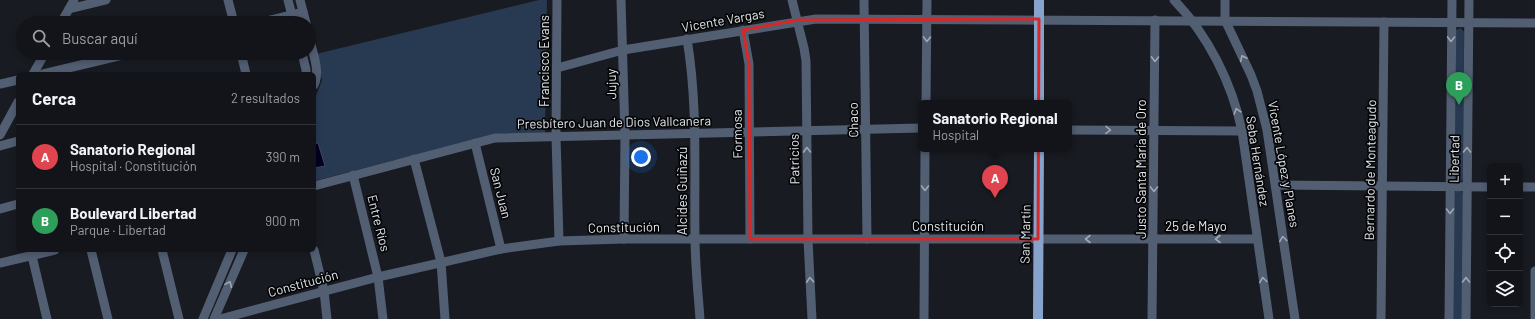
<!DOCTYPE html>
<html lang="es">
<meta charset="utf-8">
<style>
body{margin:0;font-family:Barlow,sans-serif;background:#1f2126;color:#f1f3f6}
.controls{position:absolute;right:12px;bottom:12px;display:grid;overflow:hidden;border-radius:6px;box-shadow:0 2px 6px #0003}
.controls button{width:36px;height:36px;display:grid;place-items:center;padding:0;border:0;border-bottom:1px solid #313338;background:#121419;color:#f1f3f6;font:20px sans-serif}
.you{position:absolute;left:641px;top:157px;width:14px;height:14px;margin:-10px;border:3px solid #fff;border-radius:50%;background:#1a73e8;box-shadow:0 0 0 6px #1a73e833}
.badge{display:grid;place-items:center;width:26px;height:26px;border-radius:50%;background:#e8ab37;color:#fff;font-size:13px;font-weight:700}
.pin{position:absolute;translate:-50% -33px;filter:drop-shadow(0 1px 2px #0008)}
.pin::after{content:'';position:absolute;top:21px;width:14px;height:12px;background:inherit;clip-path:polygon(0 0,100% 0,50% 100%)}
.popup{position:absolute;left:918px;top:100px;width:154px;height:52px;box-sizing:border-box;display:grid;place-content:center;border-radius:6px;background:#121419;filter:drop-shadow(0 1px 3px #0005);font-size:13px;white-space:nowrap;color:#9c9ea2}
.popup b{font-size:15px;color:#f1f3f6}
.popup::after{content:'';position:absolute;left:50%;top:100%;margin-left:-8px;border:8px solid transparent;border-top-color:#121419}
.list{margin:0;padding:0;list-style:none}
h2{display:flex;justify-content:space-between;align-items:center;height:52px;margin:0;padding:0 16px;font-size:17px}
h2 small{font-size:13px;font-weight:400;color:#9c9ea2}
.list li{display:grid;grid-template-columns:26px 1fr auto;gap:12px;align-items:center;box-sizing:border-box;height:64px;padding:0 16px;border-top:1px solid #313338}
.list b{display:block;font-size:15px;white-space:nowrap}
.list p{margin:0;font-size:13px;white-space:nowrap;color:#9c9ea2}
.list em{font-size:13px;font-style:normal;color:#9c9ea2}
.icon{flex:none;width:22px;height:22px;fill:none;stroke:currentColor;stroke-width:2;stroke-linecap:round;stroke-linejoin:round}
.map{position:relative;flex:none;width:1535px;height:319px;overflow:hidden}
.search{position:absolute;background:#121419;box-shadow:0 2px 6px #0003;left:16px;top:16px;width:300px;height:44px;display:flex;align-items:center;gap:10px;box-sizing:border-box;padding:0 14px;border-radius:22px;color:#9c9ea2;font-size:15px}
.panel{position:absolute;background:#121419;box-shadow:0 2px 6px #0003;left:16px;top:72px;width:300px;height:180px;border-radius:6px}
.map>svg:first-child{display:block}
</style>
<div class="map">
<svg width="1535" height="319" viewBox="0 0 1535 319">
<rect width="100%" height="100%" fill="#181b21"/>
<g fill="#283952">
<path d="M539 0H547L545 134 395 160 314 181V101L322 80 316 54Z"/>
<path d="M1461 28 1464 32 1463 178 1462 181 1458 183 1455 180 1456 30Z"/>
<path d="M1456 191H1460L1463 193 1462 319H1453L1454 193Z"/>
</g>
<path fill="#000021" stroke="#44455d" d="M318 143 325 166 314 168V144Z"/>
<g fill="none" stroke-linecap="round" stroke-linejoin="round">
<g stroke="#525e72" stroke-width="9">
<path d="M228 0 234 23"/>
<path d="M288 0 294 23"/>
<path d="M300 0 306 23"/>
<path d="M557 0 556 136 559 241"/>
<path d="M621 0 625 135 624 239"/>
<path d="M792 0 804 48 806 61 808 240 812 319"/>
<path d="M864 0 867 239"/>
<path d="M1174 0C1208 35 1232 83 1242 131L1269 319"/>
<path d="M1225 0V20L1251 75 1257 91 1267 130 1295 319"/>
<path d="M69 9 106 0"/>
<path d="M61 23 74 0"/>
<path d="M258 23 303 12"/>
<path d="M743 30 749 64 750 239"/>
<path d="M309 37C312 51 321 71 314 85"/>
<path d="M687 39C698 104 694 171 695 237 695 264 698 292 700 319"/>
<path d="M241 53 246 74"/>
<path d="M302 53 306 70V74"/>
<path d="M557 68 623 50 816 19 1535 23"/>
<path d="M33 74 45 53"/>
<path d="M43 74 131 53"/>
<path d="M0 84 18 80"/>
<path d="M926 103 927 0"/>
<path d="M1069 130 1242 131"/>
<path d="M0 135 18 102"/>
<path d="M475 143 501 249"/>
<path d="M0 146 18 141"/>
<path d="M414 159 441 262 445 319"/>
<path d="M353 175 378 277 383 319"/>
<path d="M1276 185 1490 187"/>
<path d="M314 186 495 138 921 128"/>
<path d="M1520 187H1535"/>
<path d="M0 209 18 204"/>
<path d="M91 250 108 319"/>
<path d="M162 250 179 319"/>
<path d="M314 250 324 291 327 319"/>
<path d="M32 256 47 319"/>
<path d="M0 263 55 250"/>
<path d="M203 319 232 250"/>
<path d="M214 319 244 250"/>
<path d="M220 319 378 277 501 249 559 241 624 239H1257"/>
<path d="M924 319 925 149"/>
<path d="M1152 319 1155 20"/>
<path d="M1381 319 1384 22"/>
<path d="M1449 319 1452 0"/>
<path d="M1466 319 1469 0"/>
<path d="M1535 319V271"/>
</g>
<g stroke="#88a3cb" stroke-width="10">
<path d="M1039 103V0"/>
<path d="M1038 319 1039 149"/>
</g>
</g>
<defs><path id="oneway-chevron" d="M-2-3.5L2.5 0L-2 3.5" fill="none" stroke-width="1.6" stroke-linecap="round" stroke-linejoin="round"/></defs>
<g stroke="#a1a8b3">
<use href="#oneway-chevron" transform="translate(927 39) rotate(91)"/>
<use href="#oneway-chevron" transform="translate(1451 39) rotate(91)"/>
<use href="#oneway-chevron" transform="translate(1243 58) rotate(-116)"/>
<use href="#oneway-chevron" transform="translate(1155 59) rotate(91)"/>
<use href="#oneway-chevron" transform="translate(1237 111) rotate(-107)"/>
<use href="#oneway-chevron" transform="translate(1108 130) rotate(1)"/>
<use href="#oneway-chevron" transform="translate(807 150) rotate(-91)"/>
<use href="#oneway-chevron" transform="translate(1467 150) rotate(-89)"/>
<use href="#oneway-chevron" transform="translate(925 188) rotate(90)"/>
<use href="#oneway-chevron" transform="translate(1154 189) rotate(90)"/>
<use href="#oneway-chevron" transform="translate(1450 211) rotate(90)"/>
<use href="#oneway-chevron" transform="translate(1088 239) rotate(-180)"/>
<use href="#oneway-chevron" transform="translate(1218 239) rotate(-180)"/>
<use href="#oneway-chevron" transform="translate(1283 239) rotate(-98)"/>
<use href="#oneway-chevron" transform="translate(810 280) rotate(-93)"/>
<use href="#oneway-chevron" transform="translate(1263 280) rotate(-98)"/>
<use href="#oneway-chevron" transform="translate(1466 280) rotate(-90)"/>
<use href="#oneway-chevron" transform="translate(229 284) rotate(-66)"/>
</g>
<path fill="none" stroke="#d62828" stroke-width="3" stroke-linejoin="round" d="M1039 19 1038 239H750L749 64 743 30 798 20Z"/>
<g text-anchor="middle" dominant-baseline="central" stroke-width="3.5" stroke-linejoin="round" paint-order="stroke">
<g font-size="13" fill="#e2e5e9" stroke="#050608">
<text transform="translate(723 20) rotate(-10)">Vicente Vargas</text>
<text transform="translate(544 61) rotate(-90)">Francisco Evans</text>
<text transform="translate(611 84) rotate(-91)">Jujuy</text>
<text transform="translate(853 120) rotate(-91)">Chaco</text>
<text transform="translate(614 122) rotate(-1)">Presbítero Juan de Dios Vallcanera</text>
<text transform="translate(737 134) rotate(-91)">Formosa</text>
<text transform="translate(794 159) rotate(-91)">Patricios</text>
<text transform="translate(1454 159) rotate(-89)">Libertad</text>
<text transform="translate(1258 161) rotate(81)">Seba Hernández</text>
<text transform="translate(1284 164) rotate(80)">Vicente López y Planes</text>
<text transform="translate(1141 169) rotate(-90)">Justo Santa María de Oro</text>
<text transform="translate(1370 170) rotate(-89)">Bernardo de Monteagudo</text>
<text transform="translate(682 191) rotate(-90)">Alcides Guiñazú</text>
<text transform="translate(501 193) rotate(76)">San Juan</text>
<text transform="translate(379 223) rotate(76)">Entre Ríos</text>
<text x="948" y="226">Constitución</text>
<text x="1196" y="226">25 de Mayo</text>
<text transform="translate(624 227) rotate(-1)">Constitución</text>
<text transform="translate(1025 234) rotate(-89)">San Martín</text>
<text transform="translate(303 283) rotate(-15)">Constitución</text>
</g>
</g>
</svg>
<div class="controls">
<button>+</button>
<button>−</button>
<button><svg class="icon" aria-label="locate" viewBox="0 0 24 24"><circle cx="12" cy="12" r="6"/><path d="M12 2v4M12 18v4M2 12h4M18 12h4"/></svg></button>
<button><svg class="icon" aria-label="layers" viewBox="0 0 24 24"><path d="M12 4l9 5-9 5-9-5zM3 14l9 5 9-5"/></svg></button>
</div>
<div class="you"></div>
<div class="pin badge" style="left:995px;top:198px;background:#e0444e">A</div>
<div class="popup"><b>Sanatorio Regional</b>Hospital</div>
<div class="pin badge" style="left:1459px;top:105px;background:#2e9e5b">B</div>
<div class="search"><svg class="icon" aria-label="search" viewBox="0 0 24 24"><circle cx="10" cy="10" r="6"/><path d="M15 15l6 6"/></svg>Buscar aquí</div>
<section class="panel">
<h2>Cerca<small>2 resultados</small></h2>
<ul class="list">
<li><span class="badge" style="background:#e0444e">A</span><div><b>Sanatorio Regional</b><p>Hospital · Constitución</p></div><em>390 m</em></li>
<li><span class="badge" style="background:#2e9e5b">B</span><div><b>Boulevard Libertad</b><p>Parque · Libertad</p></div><em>900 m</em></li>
</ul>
</section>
</div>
